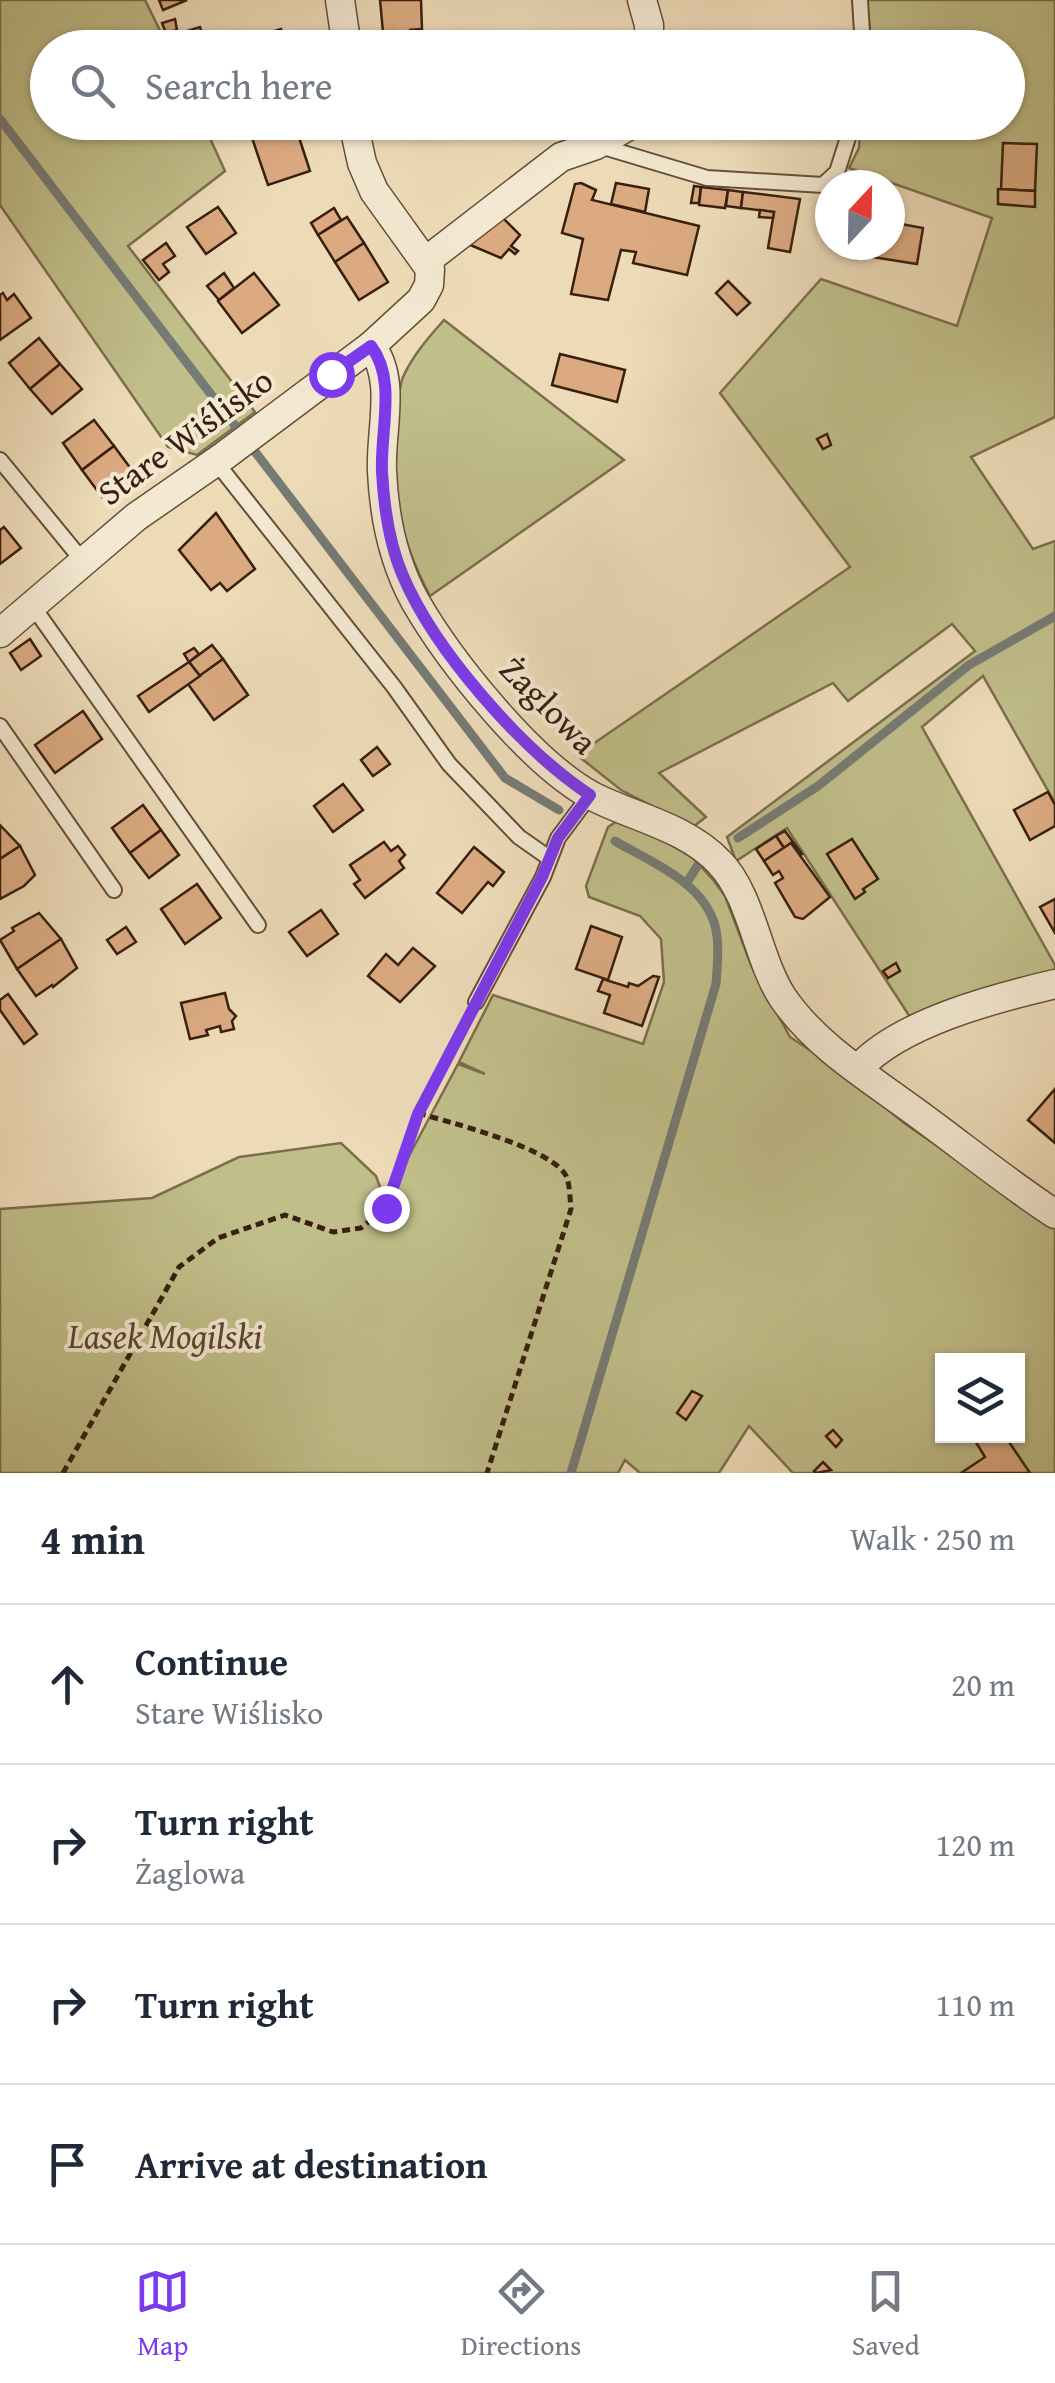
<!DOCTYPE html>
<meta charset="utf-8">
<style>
body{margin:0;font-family:"Gentium Book Plus",serif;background:#f2f2f3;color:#1f2937}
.controls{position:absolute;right:30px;bottom:30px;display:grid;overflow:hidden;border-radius:0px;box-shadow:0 2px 8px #0004}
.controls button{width:90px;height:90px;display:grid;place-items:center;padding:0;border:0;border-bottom:2px solid #e0e1e3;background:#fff;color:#1f2937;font:50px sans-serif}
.compass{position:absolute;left:815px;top:170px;width:90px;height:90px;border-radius:50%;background:#fff;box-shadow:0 2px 8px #0004;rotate:22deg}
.stop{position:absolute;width:30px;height:30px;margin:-22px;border:8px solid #7c3aed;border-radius:50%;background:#fff}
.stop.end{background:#7c3aed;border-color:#fff;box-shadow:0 2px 10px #0008}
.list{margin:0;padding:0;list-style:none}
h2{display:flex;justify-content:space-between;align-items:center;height:130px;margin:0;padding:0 40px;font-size:42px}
h2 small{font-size:32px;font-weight:400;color:#747a83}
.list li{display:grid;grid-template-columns:65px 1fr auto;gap:30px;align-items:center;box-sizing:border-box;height:160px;padding:0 40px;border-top:2px solid #e0e1e3}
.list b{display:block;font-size:38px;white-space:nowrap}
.list p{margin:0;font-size:32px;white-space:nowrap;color:#747a83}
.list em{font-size:32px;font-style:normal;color:#747a83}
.icon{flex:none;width:55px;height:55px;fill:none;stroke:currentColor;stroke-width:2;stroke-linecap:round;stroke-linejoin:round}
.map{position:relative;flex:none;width:1055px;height:1473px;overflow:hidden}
.search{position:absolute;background:#fff;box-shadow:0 2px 8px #0004;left:30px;right:30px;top:30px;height:110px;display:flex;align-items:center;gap:25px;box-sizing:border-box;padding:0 35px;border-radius:55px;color:#747a83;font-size:38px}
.sheet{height:770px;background:#fff}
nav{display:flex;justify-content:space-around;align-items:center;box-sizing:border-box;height:140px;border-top:2px solid #e0e1e3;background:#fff;font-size:28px;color:#747a83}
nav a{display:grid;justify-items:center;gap:5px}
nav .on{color:#7c3aed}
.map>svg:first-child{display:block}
</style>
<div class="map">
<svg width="1055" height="1473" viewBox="0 0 1055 1473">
<rect width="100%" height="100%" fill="#eddbb8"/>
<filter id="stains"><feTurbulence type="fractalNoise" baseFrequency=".002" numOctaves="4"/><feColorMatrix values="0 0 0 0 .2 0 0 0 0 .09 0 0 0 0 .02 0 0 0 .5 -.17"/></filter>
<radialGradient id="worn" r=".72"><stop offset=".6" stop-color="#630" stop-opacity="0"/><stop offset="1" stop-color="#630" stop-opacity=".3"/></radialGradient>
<g fill="#c0be89" stroke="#7c6e4c" stroke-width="2.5" fill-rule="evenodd">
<path d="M0 0H145L168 47 48 48V122L203 123 225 171 128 246 255 412 197 455 168 447 0 205Z"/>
<path d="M865 0H1055V417L971 457 1033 549 1055 541V803L983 676 922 727 1055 965V972L910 1017 787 828 736 861 727 837 975 651 952 624 848 701 833 683 659 773 706 817 693 827 621 790 577 755 850 567 720 393 821 279 957 326 992 218 849 168 859 148 861 123 1008 122V48L868 47 870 32Z"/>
<path d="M444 320 624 460 430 596C397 534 390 486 397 416 399 403 398 389 403 377 413 355 428 338 444 320Z"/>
<path d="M619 820 685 849 714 881 725 896 751 965 790 1037 843 1072 904 1123 1055 1226V1473H793L749 1426 719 1473H640L625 1460 618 1473H0V1209L152 1198 239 1157 341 1143 376 1176 385 1201 458 1064 485 1074 459 1062 493 995 643 1044 664 982 661 939 640 916 589 897 586 886 608 827ZM942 1360H1018V1436H942Z"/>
</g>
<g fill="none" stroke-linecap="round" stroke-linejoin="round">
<g stroke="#767b75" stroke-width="9">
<path d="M0 119 505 778 559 810"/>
<path d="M738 838 818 786 969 665 1055 616"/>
<path d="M686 884 698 865"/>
<path d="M571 1473 716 984C717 969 719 951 717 936 711 885 654 864 615 841"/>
</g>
</g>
<g fill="#dbaa81" stroke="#381f0e" stroke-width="2.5">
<path d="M159 0H187L163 10Z"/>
<path d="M380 0H421L422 29 410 30 406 38H399L394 31 383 32Z"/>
<path d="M175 19 177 30 166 33 162 23Z"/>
<path d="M200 27 206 48H181L177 34Z"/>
<path d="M281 29 287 48H239L237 42Z"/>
<rect x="917" y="36" width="13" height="12"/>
<path d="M789 41 829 45 828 48H788Z"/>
<path d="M289 122H294L310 171 268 185 251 135Z"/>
<path d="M517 122H562L559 133Z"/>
<path d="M661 122H705L702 133Z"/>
<path d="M1003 143 1037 144 1035 191 1001 189Z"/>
<path d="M581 183 596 190 592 200 699 226 687 275 633 263 636 252 621 250 608 300 571 294 583 239 562 233 575 184Z"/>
<path d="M616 183 649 189 645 212 611 204Z"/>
<path d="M694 186 701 187 699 203H691Z"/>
<path d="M701 187 728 190 725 208 699 205Z"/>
<path d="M998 189 1035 191V207L998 204Z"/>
<path d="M728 190 743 192 741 208 726 206Z"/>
<path d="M743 192 800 199 790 252 768 248 774 212 741 208Z"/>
<path d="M218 207 236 233 206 254 187 227Z"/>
<path d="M334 208 341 220 318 235 311 223Z"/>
<path d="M760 210 774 212 773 218 759 217Z"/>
<path d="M500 215 520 235 511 246 518 251 515 254 509 249 501 258 468 244Z"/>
<path d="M347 217 364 243 335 262 318 235Z"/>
<path d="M890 222 923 228 917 264 866 256 868 245H890Z"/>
<path d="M166 243 175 256 163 264 169 272 159 280 143 260Z"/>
<path d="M364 243 388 282 359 300 335 262Z"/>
<path d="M224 273 234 288 219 300 207 286Z"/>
<path d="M254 273 279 305 242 333 218 301Z"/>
<path d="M728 281 750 303 737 315 716 293Z"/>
<path d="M3 293 7 300 14 294 31 318 0 340V295Z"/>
<path d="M39 338 60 364 30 389 9 363Z"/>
<path d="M560 354 625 370 617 402 552 385Z"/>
<path d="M60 364 82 389 52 414 30 389Z"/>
<path d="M94 420 114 446 82 470 63 443Z"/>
<path d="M827 434 831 445 823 449 817 439Z"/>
<path d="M114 446 134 473 102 497 82 470Z"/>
<path d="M216 513 255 569 227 591 220 583 211 590 179 550Z"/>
<path d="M4 527 21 548 0 564V530Z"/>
<path d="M30 639 41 656 21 670 10 653Z"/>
<path d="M212 645 223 659 200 676 189 662Z"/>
<path d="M194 648 199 654 189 662 184 654Z"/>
<path d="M223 659 248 695 214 720 188 684Z"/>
<path d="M189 662 200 676 149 712 138 696Z"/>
<path d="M83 711 102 739 55 773 35 745Z"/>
<path d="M377 747 390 764 373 776 361 760Z"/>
<path d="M343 784 363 810 333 832 314 806Z"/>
<path d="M1048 792 1055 805V826L1030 840 1014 810Z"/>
<path d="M143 805 161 830 130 853 112 828Z"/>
<path d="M0 825 20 846 0 859Z"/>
<path d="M161 830 179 855 149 878 130 853Z"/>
<path d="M785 831 802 854 799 855 791 843 784 848 776 836Z"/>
<path d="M776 836 784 848 764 861 756 849Z"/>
<path d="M852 839 878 879 863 889 865 892 855 899 827 854Z"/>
<path d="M384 842 391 851 398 846 405 855 399 861 404 868 365 898 354 884 360 880 350 865Z"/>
<path d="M791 843 830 897 803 919 795 917 775 883 783 878 779 871 773 875 764 861Z"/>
<path d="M20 846 35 875 24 886 0 899V859Z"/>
<path d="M474 847 504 872 493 886 488 882 462 913 437 893Z"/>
<path d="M197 884 221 918 185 944 161 909Z"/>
<path d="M1055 899V933L1040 907Z"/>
<path d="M321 910 338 934 307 956 289 932Z"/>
<path d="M39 913 61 939 17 969 0 940 14 931 12 928Z"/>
<path d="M591 926 622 937 608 980 576 969Z"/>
<path d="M126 927 136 942 117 954 107 940Z"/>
<path d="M61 939 77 968 53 987 52 985 36 996 17 969Z"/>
<path d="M413 948 435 966 400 1002 368 976 386 954 398 965Z"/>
<path d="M896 963 900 971 888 978 883 971Z"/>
<path d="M653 976 659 977 642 1026 604 1013 610 995 598 991 603 979 628 987 629 983 638 986Z"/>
<path d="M225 993 229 1009 236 1016 232 1021 234 1029 221 1032 220 1026 206 1030 208 1035 190 1039 181 1003Z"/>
<path d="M8 994 37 1034 24 1044 0 1010V1000Z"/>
<path d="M1055 1089V1143L1028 1120Z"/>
<path d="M692 1391 702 1396 686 1420 677 1413Z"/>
<path d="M833 1430 842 1440 836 1447 826 1436Z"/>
<path d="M980 1436H1005L1030 1473H961L985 1457 974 1439Z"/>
<path d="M823 1462 831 1470 817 1473 814 1471Z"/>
</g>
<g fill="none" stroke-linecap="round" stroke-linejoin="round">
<g stroke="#654e38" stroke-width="18">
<g id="lane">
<path d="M860 0 863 48"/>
<path d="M600 146 707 178 823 185 837 172 853 122"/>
<path d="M0 460 82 560"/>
<path d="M216 462 394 687 449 764 519 837 549 858"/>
<path d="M32 605 258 925"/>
<path d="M0 726 114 890"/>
<path d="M476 1002 543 877 558 838 590 795"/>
</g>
</g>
<g stroke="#654e38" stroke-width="31">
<g id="street">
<path d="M340 0 347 48"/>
<path d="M642 0 649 25V48"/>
<path d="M426 261 561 157 596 145 635 122"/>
<path d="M371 346C397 380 380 430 382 471 384 516 393 561 415 601 450 662 531 763 592 796 633 817 686 827 719 862 752 895 757 959 783 998 816 1046 868 1077 914 1111 961 1145 1006 1182 1055 1214"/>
<path d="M0 633 136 517 224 456 371 346 421 300 429 285 430 269 374 191 362 163 353 122"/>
<path d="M858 1069C899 1023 995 998 1055 984"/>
</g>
</g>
<g stroke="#381f0e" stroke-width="5" stroke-dasharray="8 5" stroke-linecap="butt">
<path d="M418 1113C448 1122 557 1149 567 1178 570 1187 570 1200 571 1209L487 1473"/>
<path d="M63 1473 179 1267 218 1238 285 1215 333 1232 361 1228 386 1208 418 1113 467 1020"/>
</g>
<use href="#lane" stroke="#f3e8d1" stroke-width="14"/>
<use href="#street" stroke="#f3e8d1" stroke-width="28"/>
</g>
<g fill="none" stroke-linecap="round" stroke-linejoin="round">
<path stroke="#7c3aed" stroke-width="12" d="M331 374 371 346C397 380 380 431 382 472 384 507 389 544 403 576 435 651 522 750 590 795L558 838 542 877 418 1114 386 1208"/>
</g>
<g text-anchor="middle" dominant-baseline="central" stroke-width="8" stroke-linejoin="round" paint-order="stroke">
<g font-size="35" fill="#381f0e" stroke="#f3e8d1">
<text transform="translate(185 436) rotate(-36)">Stare Wiślisko</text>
<text transform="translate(549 705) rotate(45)">Żaglowa</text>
</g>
<g font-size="35" font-style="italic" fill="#5a472d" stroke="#f3e8d1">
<text x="165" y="1335">Lasek Mogilski</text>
</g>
</g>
<rect width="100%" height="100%" filter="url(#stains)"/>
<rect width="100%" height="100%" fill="url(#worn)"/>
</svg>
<div class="controls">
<button><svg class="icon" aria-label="layers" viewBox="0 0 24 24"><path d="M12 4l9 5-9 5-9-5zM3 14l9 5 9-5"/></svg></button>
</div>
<svg class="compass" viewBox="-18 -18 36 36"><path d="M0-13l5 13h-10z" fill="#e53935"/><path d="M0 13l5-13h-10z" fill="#747a83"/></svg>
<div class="stop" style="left:331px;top:374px"></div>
<div class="stop end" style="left:386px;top:1208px"></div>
<div class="search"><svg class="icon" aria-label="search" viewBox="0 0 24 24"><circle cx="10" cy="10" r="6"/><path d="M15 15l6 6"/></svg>Search here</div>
</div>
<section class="sheet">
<h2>4 min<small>Walk · 250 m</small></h2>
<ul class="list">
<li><svg class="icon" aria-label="ahead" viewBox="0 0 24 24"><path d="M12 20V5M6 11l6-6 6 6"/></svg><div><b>Continue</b><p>Stare Wiślisko</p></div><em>20 m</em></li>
<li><svg class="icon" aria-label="right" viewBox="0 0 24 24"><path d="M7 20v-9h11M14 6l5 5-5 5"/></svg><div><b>Turn right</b><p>Żaglowa</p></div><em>120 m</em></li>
<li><svg class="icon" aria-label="right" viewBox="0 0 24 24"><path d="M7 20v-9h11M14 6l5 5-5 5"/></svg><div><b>Turn right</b></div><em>110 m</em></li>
<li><svg class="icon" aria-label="arrive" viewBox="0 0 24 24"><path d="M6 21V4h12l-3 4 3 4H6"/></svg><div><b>Arrive at destination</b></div></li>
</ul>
</section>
<nav>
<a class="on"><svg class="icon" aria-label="map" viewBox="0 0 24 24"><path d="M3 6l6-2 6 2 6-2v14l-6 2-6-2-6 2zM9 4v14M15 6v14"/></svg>Map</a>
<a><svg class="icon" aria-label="directions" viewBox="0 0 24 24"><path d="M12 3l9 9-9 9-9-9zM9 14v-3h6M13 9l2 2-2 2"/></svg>Directions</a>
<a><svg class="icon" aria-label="saved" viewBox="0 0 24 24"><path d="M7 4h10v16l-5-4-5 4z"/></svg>Saved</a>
</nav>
